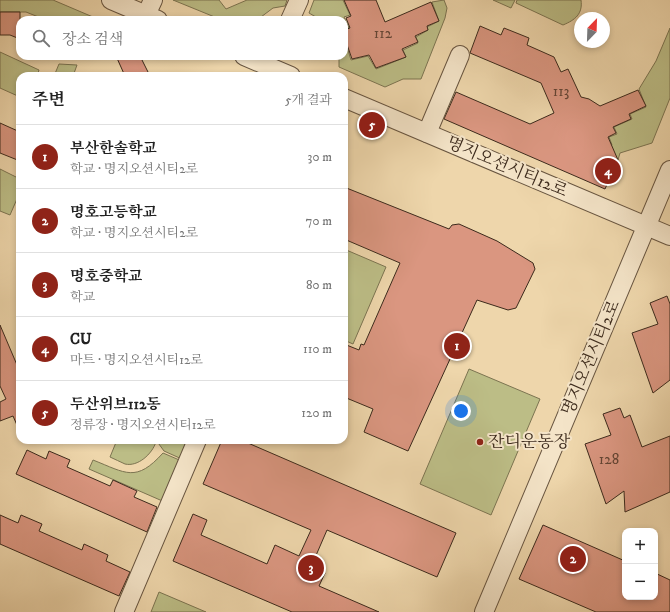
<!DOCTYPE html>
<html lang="ko">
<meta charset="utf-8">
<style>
body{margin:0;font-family:"IM FELL DW Pica","Noto Serif KR",serif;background:#f6f6f6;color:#222}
.controls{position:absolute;right:12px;bottom:12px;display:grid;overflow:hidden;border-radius:8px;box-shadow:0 2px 6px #0003}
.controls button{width:36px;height:36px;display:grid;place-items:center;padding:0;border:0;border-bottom:1px solid #e0e0e0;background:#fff;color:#222;font:20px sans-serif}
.compass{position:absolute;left:574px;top:12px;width:36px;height:36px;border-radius:50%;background:#fff;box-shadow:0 2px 6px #0003;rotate:23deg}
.you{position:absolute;left:461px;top:411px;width:14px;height:14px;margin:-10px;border:3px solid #fff;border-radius:50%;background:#1a73e8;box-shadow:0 0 0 6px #1a73e833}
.badge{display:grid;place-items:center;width:26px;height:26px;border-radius:50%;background:#8f2418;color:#fff;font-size:13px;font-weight:700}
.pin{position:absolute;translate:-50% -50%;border:2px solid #fff;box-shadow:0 1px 4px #0006}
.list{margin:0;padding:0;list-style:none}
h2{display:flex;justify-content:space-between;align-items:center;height:52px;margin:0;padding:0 16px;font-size:17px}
h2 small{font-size:13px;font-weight:400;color:#767676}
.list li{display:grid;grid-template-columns:26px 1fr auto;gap:12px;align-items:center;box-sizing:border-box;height:64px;padding:0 16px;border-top:1px solid #e0e0e0}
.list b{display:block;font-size:15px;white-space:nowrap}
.list p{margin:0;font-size:13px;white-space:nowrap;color:#767676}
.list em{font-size:13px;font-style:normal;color:#767676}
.icon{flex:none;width:22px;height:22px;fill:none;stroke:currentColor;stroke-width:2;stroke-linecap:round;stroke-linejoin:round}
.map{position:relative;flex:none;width:670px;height:612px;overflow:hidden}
.search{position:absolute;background:#fff;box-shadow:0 2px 6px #0003;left:16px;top:16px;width:332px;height:44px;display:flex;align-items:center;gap:10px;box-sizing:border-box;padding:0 14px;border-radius:12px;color:#767676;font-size:15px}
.panel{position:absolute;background:#fff;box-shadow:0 2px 6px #0003;left:16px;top:72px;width:332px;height:372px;border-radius:12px}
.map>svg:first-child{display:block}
</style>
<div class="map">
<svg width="670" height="612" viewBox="0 0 670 612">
<rect width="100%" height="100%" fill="#eed6ab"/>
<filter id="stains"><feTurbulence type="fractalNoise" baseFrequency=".005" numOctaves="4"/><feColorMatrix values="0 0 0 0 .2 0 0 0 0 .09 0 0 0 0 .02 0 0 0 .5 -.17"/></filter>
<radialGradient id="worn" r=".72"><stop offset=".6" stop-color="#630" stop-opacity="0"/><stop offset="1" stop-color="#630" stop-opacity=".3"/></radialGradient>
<g fill="#bcbd86" stroke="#7c7451">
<path d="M0 0H53L100 20H46L26 12H0Z"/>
<path d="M173 0H219L226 9 247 0H287L285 6 273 8 257 20H222Z"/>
<path d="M314 0H343L350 15 344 17 349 28 344 29V20H321L309 13Z"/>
<path d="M444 0 447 8 445 18 421 79H403L385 87 339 67V56H344V37L351 60 368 56 376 69 406 57 403 50 418 43 416 37 428 30 427 27 439 21 432 2Z"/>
<path d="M493 0H515L511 8Z"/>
<path d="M517 0H581C583 14 575 20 563 25L516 3Z"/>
<path d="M670 28V98L652 143 620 153 618 160 599 151 612 145 609 137 617 134 614 127 632 119 630 114 646 107 639 89 656 61Z"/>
<path d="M0 52 39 70 37 76H20V97L0 88Z"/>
<path d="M59 64 77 65 73 76H54Z"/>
<path d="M0 169 20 179V192L10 215 0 211Z"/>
<path d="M344 249 386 267 353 344 344 340Z"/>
<path d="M469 369 540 399 491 515 420 484Z"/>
<path d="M117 440H155L156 442C152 454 138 467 125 464 120 462 115 459 110 457Z"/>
<path d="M156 440H192L184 460 164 451Z"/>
<path d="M163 453 184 462 167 503 89 469 93 460C126 473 136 483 163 453Z"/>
<path d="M159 592 206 612H151Z"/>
</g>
<g fill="#da9680" stroke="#3c2a1c">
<path d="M344 0H376L385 22 431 2 439 21 427 26 428 30 415 36 418 42 402 49 406 57 376 68 369 55 352 59 344 36V30L350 28 346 18 351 16Z"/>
<path d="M0 12H20V39L10 35H0Z"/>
<path d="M480 26 501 35 504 28 529 38 527 45 554 57 561 72 568 69 581 97 589 99 600 106 638 90 646 106 629 114 631 119 613 127 616 133 608 137 618 160 605 189 444 119 456 92 530 124 554 113 541 83 470 53Z"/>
<path d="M116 56H140L150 76H125Z"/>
<path d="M0 123 20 132V161L0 153Z"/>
<path d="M344 187 449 229 452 225 459 224 497 241 533 263 535 269 516 308 508 310 477 300 408 451 364 432 373 409 344 397V344L359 350 361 344 364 345 400 263 344 239Z"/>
<path d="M667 296 670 304V380L653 393 632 333 658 324 650 303Z"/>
<path d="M0 325 20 372V432L13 416 0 421V402L6 399 0 386Z"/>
<path d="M620 408 624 418 630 415 642 447 670 436V492L625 512 624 491 606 504 585 444 611 435 603 414Z"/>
<path d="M222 440H241L456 533 437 577 327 530 311 567 325 573 319 586 379 612H292L173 561 193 514 207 520 201 535 267 564 275 545 299 556 311 530 203 484Z"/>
<path d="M27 450 46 459 49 451 70 460 67 467 110 486 113 480 137 491 134 497 157 507 147 532 16 474Z"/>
<path d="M0 515 18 523 21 515 42 524 39 531 82 550 84 544 108 555 106 561 130 572 119 596 0 544Z"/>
<path d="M543 525 625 561V597H655V573L670 580V612H596L519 579Z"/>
</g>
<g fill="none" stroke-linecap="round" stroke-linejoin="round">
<g stroke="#685540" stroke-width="20">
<g id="minor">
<path d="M111 0 158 20"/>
<path d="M146 15 153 0"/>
<path d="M290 20 299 0"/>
<path d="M244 56 291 76"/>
<path d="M344 98 670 236"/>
<path d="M427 133 460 55"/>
<path d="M124 612 197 440"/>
<path d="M484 612 670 170"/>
</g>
</g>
<use href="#minor" stroke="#f4e4c8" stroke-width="18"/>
</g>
<circle fill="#8f2418" stroke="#f4e4c8" stroke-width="1.5" cx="480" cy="442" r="4"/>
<g text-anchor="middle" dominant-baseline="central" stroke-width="4" stroke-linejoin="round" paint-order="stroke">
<g font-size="15" fill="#644535">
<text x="383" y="33">112</text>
<text x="561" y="91">113</text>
<text x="609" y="459">128</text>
</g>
<g font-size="17" fill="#3c2a1c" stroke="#f4e4c8">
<text transform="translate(507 167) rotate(23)">명지오션시티12로</text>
<text transform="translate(591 358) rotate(-67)">명지오션시티2로</text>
</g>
<g font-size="17" fill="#3c2a1c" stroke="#f4e4c8" text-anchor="start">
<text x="488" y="442">잔디운동장</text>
</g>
</g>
<rect width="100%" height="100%" filter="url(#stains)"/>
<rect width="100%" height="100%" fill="url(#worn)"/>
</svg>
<div class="controls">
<button>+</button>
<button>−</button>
</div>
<svg class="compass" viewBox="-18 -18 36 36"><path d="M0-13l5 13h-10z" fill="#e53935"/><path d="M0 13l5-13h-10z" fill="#767676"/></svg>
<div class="you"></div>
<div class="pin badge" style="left:457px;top:346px">1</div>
<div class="pin badge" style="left:573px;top:559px">2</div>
<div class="pin badge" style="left:311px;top:568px">3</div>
<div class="pin badge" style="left:608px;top:171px">4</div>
<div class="pin badge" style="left:372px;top:125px">5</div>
<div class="search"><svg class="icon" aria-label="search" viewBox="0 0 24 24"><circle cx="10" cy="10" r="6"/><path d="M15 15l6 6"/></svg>장소 검색</div>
<section class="panel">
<h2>주변<small>5개 결과</small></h2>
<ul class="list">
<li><span class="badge">1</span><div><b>부산한솔학교</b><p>학교 · 명지오션시티2로</p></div><em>30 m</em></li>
<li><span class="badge">2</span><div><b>명호고등학교</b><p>학교 · 명지오션시티2로</p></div><em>70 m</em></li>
<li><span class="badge">3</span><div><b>명호중학교</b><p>학교</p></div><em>80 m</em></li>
<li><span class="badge">4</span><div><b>CU</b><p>마트 · 명지오션시티12로</p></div><em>110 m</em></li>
<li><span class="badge">5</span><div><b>두산위브112동</b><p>정류장 · 명지오션시티12로</p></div><em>120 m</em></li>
</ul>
</section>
</div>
